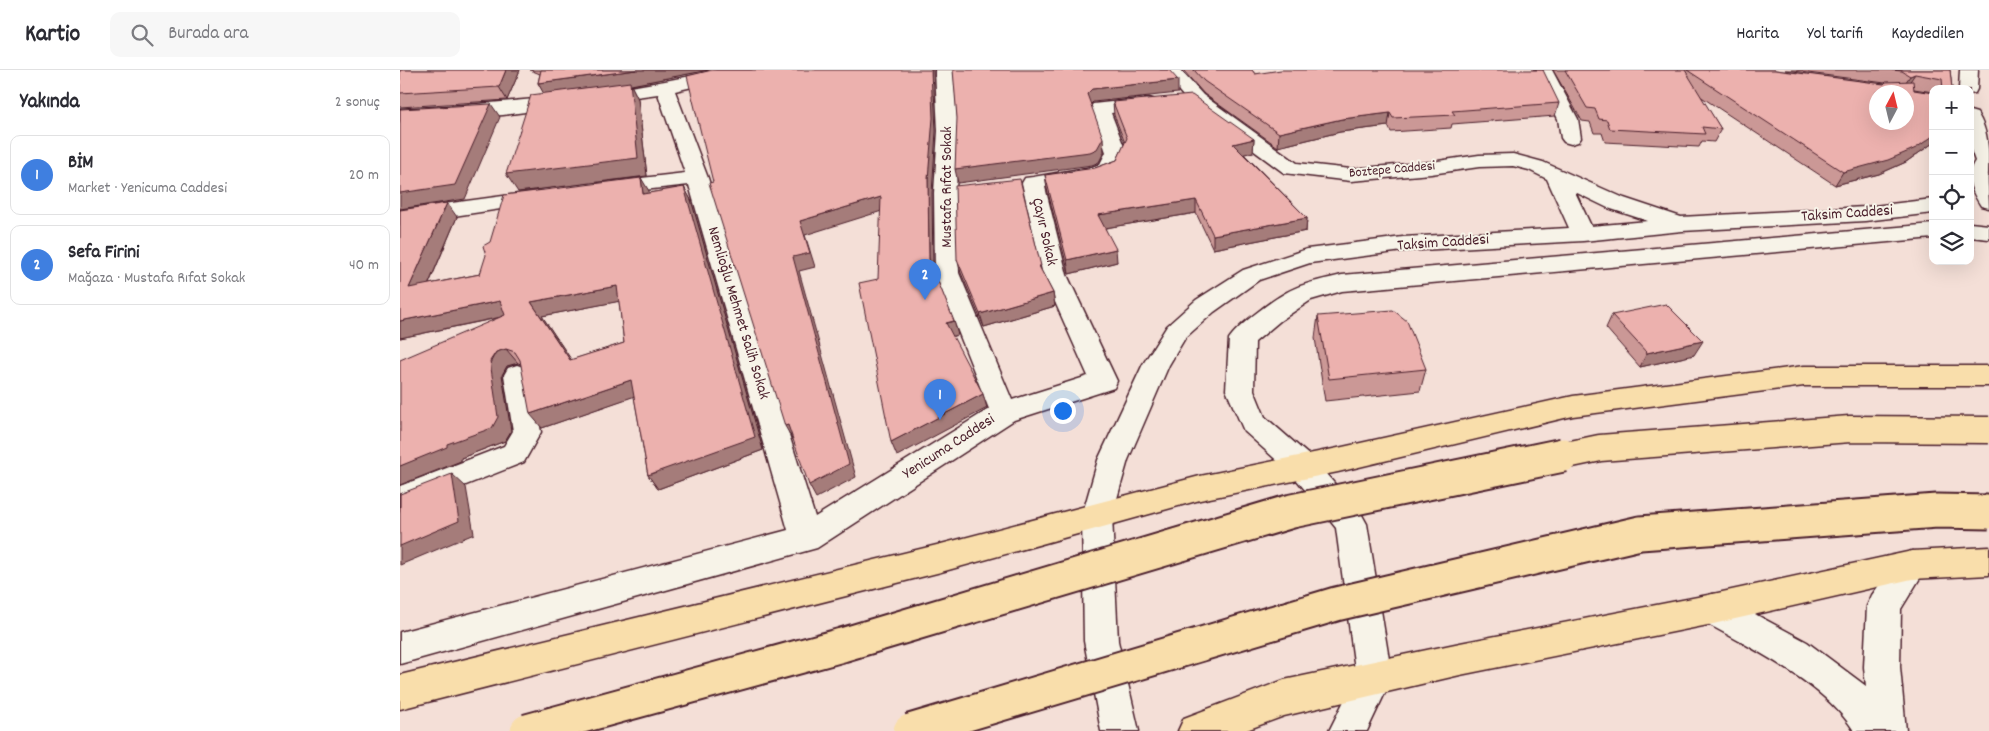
<!DOCTYPE html>
<html lang="tr">
<meta charset="utf-8">
<style>
body{margin:0;font-family:Dekko,sans-serif;background:#f7f7f7;color:#2b2b33}
.controls{position:absolute;right:15px;top:15px;display:grid;overflow:hidden;border-radius:10px;box-shadow:0 5px 20px #0002}
.controls button{width:45px;height:45px;display:grid;place-items:center;padding:0;border:0;border-bottom:1px solid #e1e1e2;background:#fff;color:#2b2b33;font:25px sans-serif}
.compass{position:absolute;left:1469px;top:15px;width:45px;height:45px;border-radius:50%;background:#fff;box-shadow:0 5px 20px #0002;rotate:7deg}
.you{position:absolute;left:662px;top:340px;width:18px;height:18px;margin:-12px;border:4px solid #fff;border-radius:50%;background:#1a73e8;box-shadow:0 0 0 8px #1a73e833}
.badge{display:grid;place-items:center;width:32px;height:32px;border-radius:50%;background:#b45309;color:#fff;font-size:16px;font-weight:700}
.pin{position:absolute;translate:-50% -41px;filter:drop-shadow(0 1px 2px #0008)}
.pin::after{content:'';position:absolute;top:26px;width:18px;height:15px;background:inherit;clip-path:polygon(0 0,100% 0,50% 100%)}
.list{margin:0;padding:0;list-style:none}
h2{display:flex;justify-content:space-between;align-items:center;height:65px;margin:0;padding:0 20px;font-size:21px}
h2 small{font-size:16px;font-weight:400;color:#7c7c81}
.list li{display:grid;grid-template-columns:32px 1fr auto;gap:15px;align-items:center;box-sizing:border-box;height:80px;margin:0 10px 10px;padding:0 10px;border:1px solid #e1e1e2;border-radius:10px}
.list b{display:block;font-size:19px;white-space:nowrap}
.list p{margin:0;font-size:16px;white-space:nowrap;color:#7c7c81}
.list em{font-size:16px;font-style:normal;color:#7c7c81}
.icon{flex:none;width:28px;height:28px;fill:none;stroke:currentColor;stroke-width:2;stroke-linecap:round;stroke-linejoin:round}
.map{position:relative;flex:none;width:1589px;height:661px;overflow:hidden}
header{display:flex;align-items:center;gap:30px;box-sizing:border-box;height:70px;padding:0 25px;background:#fff;border-bottom:1px solid #e1e1e2}
header strong{font-size:24px}
nav{display:flex;gap:28px;margin-inline-start:auto;font-size:18px}
.search{width:350px;height:45px;background:#f7f7f7;display:flex;align-items:center;gap:12px;box-sizing:border-box;padding:0 18px;border-radius:10px;color:#7c7c81;font-size:19px}
main{display:flex}
aside{flex:1;background:#fff}
.map>svg:first-child{display:block}
</style>
<header>
<strong>Kartio</strong>
<div class="search"><svg class="icon" aria-label="search" viewBox="0 0 24 24"><circle cx="10" cy="10" r="6"/><path d="M15 15l6 6"/></svg>Burada ara</div>
<nav><a>Harita</a><a>Yol tarifi</a><a>Kaydedilen</a></nav>
</header>
<main>
<aside>
<h2>Yakında<small>2 sonuç</small></h2>
<ul class="list">
<li><span class="badge" style="background:#3f7fe0">1</span><div><b>BİM</b><p>Market · Yenicuma Caddesi</p></div><em>20 m</em></li>
<li><span class="badge" style="background:#3f7fe0">2</span><div><b>Sefa Firini</b><p>Mağaza · Mustafa Rıfat Sokak</p></div><em>40 m</em></li>
</ul>
</aside>
<div class="map">
<svg width="1589" height="661" viewBox="0 0 1589 661">
<rect width="100%" height="100%" fill="#f4dfd7"/>
<filter id="ink" filterUnits="userSpaceOnUse"><feTurbulence type="fractalNoise" baseFrequency=".02" numOctaves="2"/><feDisplacementMap in="SourceGraphic" scale="10" xChannelSelector="R" yChannelSelector="G"/><feConvolveMatrix kernelMatrix="1 2 1 2 8 2 1 2 1" color-interpolation-filters="sRGB"/></filter>
<g filter="url(#ink)">
<g fill="none" stroke-linecap="round" stroke-linejoin="round">
<g stroke="#4a1f2b" stroke-width="3">
<g id="street">
<path d="M319 0H351L348 4 275 21 308 108 415 447 589 339 535 203 534 123 538 61 535 0H553L558 61 556 123 559 203 612 330 688 306 643 205 622 113 625 108 633 107 692 97 700 94 706 82 690 38 693 34 749 28 756 30 758 34 756 38 711 43 726 82 716 102 696 109 645 117 667 205 717 311 714 318 614 350 417 478 0 594V562L388 460 289 115 207 124 199 123 196 118 199 113 207 112 285 103 258 24 103 45 0 51V39C107 33 214 24 319 0Z"/>
<path d="M1134 0H1152L1178 49 1181 68 1178 72 1171 74 1164 72 1161 68 1158 49Z"/>
<path d="M140 121 148 122 151 127 148 132 0 154V140Z"/>
<path d="M117 295 126 298 130 305 141 362 124 392 0 441V416L104 376 113 361 104 305 108 298Z"/>
<path d="M1512 481 1523 485 1528 495 1501 539 1500 597 1506 661H1454C1424 613 1351 578 1301 550L1296 539 1301 528 1313 524 1325 528 1407 572 1466 616 1464 597 1467 536 1472 525 1501 485Z"/>
</g>
</g>
<g stroke="#4a1f2b" stroke-width="3">
<g id="secondary">
<path d="M761 0H780L803 25 897 93 951 99 1031 92 1079 85 1113 84 1143 92 1224 128 1281 147 1465 137 1533 129V143L1465 151 1282 161 1183 171 1003 181 910 193 859 210 814 242 785 268 769 295 728 390 712 446 718 571 739 661H701L684 571 682 446 698 390 743 294 767 256 796 230 843 200 907 179 1003 167 1169 158 1147 109 1129 100 1113 96 1079 97 1031 104 951 111 884 103 789 33ZM1175 122 1208 138 1248 151 1191 156Z"/>
<path d="M1560 0H1578L1577 19 1575 23 1570 24V19H1559Z"/>
<path d="M1570 41 1577 43C1589 61 1589 83 1588 103 1587 111 1589 127 1589 138L1581 136C1572 122 1564 107 1575 91L1570 77Z"/>
<path d="M1570 153 1589 155V169L1570 167Z"/>
<path d="M1533 154V168L942 221 911 230 880 251 855 272 854 320 865 347 912 388 962 445 967 454 992 608 967 661H929L956 607 936 458 892 404 844 361 826 320 829 269C838 255 877 226 893 219 908 212 926 209 942 205Z"/>
</g>
</g>
<g stroke="#4a1f2b" stroke-width="3">
<g id="primary">
<path d="M1404 296H1589V316H1404L1173 346 938 402 800 430 541 502 0 639V605L541 474 800 406 938 378 1173 326Z"/>
<path d="M1589 477V505L1512 509 1313 554 1060 605 884 646 844 661H778L784 648 884 610 1060 573 1313 524 1512 481Z"/>
</g>
</g>
<use href="#street" fill="#f7f3e8" fill-rule="evenodd"/>
<use href="#secondary" fill="#f7f3e8" fill-rule="evenodd"/>
<use href="#primary" fill="#f9deab" fill-rule="evenodd"/>
<g stroke="#4a1f2b" stroke-width="29" stroke-linecap="butt">
<path id="primary-bridge-far1" d="M1157 387 1200 378 1450 359 1589 360"/>
</g>
<g stroke="#4a1f2b" stroke-width="37" stroke-linecap="butt">
<g id="primary-bridge">
<path d="M127 661 442 575 892 441 1163 385"/>
<path d="M510 661 936 534 1240 463 1537 441 1589 442"/>
</g>
</g>
<use href="#primary-bridge-far1" stroke="#f9deab" stroke-width="26"/>
<use href="#primary-bridge" stroke="#f9deab" stroke-width="33"/>
</g>
<g fill="#cb9896" stroke="#4a1f2b" fill-rule="evenodd">
<path d="M0 0H120L107 30 0 37Z"/>
<path d="M130 0H309L231 15 238 29 247 106 118 122 144 23 138 13 140 4Z"/>
<path d="M783 0H852L855 4 1159 33 1155 46 1052 54 1051 58 991 62 988 56 940 62 878 77 804 24Z"/>
<path d="M1153 0H1375L1484 14 1485 13 1385 0H1550L1552 19H1533V22L1514 19V20L1533 23V73L1506 92 1479 104 1435 115 1300 26 1321 59 1314 72 1302 71 1299 77 1205 72 1202 63H1194L1190 52 1182 51Z"/>
<path d="M713 32 854 69 853 82 844 84 907 148 906 161 813 179 796 143 705 158 717 192 669 204 647 119 645 105 695 98 717 90 725 73 714 45Z"/>
<path d="M241 108 249 123 284 117 291 130 363 380 258 419 248 405 234 326 142 358 121 294 118 293 107 296 102 305 111 361 105 371 61 388V391L0 415 98 248 0 268V140L57 147 29 214 80 204ZM219 231 224 273 171 290 142 246Z"/>
<path d="M557 189 642 202 653 223 655 236 584 257 561 203Z"/>
<path d="M1212 245 1294 285 1240 297 1206 258Z"/>
<path d="M918 246 1026 299 1020 321 925 331 915 268Z"/>
</g>
<g fill="#a57c7a" stroke="#4a1f2b">
<path d="M106 0H120L107 30 99 17Z"/>
<path d="M236 0H309L231 15 238 29 247 106 118 122 106 104 145 26 138 13Z"/>
<path d="M531 0H533L536 61 532 123 533 203 529 189 528 109Z"/>
<path d="M1515 4 1506 17 1501 19 1510 6Z"/>
<path d="M778 10V23L693 32 688 37 687 24 692 19Z"/>
<path d="M91 34 100 47 65 129 0 139V123Z"/>
<path d="M990 43 988 56 940 62 878 77 879 63 942 49Z"/>
<path d="M1533 66V73L1506 92 1479 104 1435 115 1443 102Z"/>
<path d="M703 68 704 82 699 92 692 95 558 113 555 99Z"/>
<path d="M854 69 853 82 833 87V74Z"/>
<path d="M241 108 249 121 251 138 243 124Z"/>
<path d="M284 117 291 130 363 380 258 419 248 405Z"/>
<path d="M481 127 485 140 405 165 415 197 399 201 456 407 416 428 409 415 393 187 400 151Z"/>
<path d="M796 130V143L699 159 698 145Z"/>
<path d="M47 133 57 147 21 232 9 218Z"/>
<path d="M907 148 906 161 813 179V165Z"/>
<path d="M716 179 717 192 669 204 667 190Z"/>
<path d="M217 216 226 230 142 246 181 304 170 290 131 232Z"/>
<path d="M653 223 655 236 584 257 580 244Z"/>
<path d="M100 231 111 245 0 268V251Z"/>
<path d="M554 251 558 265 550 267 546 253Z"/>
<path d="M1303 271 1294 285 1240 297 1247 283Z"/>
<path d="M106 279 118 293 107 296 102 305 111 361 105 371 61 388V391L0 415V396L47 374 96 282Z"/>
<path d="M231 310 241 324 142 358 130 344Z"/>
<path d="M583 324 587 338 497 386 491 372Z"/>
<path d="M388 355 396 368 393 370 385 356Z"/>
<path d="M52 404 66 417 74 464 0 495V476Z"/>
</g>
<g fill="#ecb1ae" stroke="#4a1f2b" fill-rule="evenodd">
<path d="M0 0H106L99 17 0 23Z"/>
<path d="M141 0H236L138 13Z"/>
<path d="M312 0H531L533 48 528 109 529 189 554 251 546 253 583 324 491 372 459 213 478 209 481 127 400 151 410 183 393 187 449 394 409 415 388 355 385 356 309 113 313 112 287 6Z"/>
<path d="M553 0H769L778 10 692 19 687 24 703 68 697 79 690 82 555 99 557 48Z"/>
<path d="M794 0H852L855 4 881 0H1143L1159 33 1052 41 1055 45 993 48 990 43 942 49 879 63 804 11Z"/>
<path d="M1165 0H1285L1321 59 1302 57 1305 64 1210 59 1207 50 1199 49 1195 39 1187 38Z"/>
<path d="M1287 0H1375L1484 14 1486 12 1513 11 1514 20 1533 23V66L1516 78 1488 90 1443 102ZM1476 22H1506V52H1476Z"/>
<path d="M1492 0H1550L1552 19H1543L1542 9 1515 4 1510 6 1502 1Z"/>
<path d="M230 12 238 88 106 104 131 25Z"/>
<path d="M792 25 854 69 833 74 907 148 813 165 796 130 698 145 716 179 667 190 645 105 695 98 717 90 727 68 713 32Z"/>
<path d="M91 34 55 115 0 123V39Z"/>
<path d="M241 108 243 124 284 117 355 367 248 405 231 310 130 344 120 290 115 282 106 279 96 282 90 291 98 347 92 358 47 374V377L0 396V290L105 245 100 231 0 251V140L47 133 9 218 80 204 86 185 83 176 90 172 104 125ZM217 216 224 273 170 290 131 232Z"/>
<path d="M620 109 641 196H639L653 223 580 244 557 189 555 116Z"/>
<path d="M1266 234 1303 271 1247 283 1212 245Z"/>
<path d="M993 240 1007 251 1026 299 929 309 918 246Z"/>
<path d="M52 404 59 451 0 476V424Z"/>
</g>
</g>
<g text-anchor="middle" dominant-baseline="central" stroke-width="4" stroke-linejoin="round" paint-order="stroke">
<g font-size="14" fill="#4a1f2b" stroke="#f7f3e8">
<text transform="translate(992 100) rotate(-5)">Boztepe Caddesi</text>
</g>
<g font-size="16" fill="#4a1f2b" stroke="#f7f3e8">
<text transform="translate(547 117) rotate(-90)">Mustafa Rıfat Sokak</text>
<text transform="translate(1447 144) rotate(-4)">Taksim Caddesi</text>
<text transform="translate(644 162) rotate(77)">Çayır Sokak</text>
<text transform="translate(1043 173) rotate(-4)">Taksim Caddesi</text>
<text transform="translate(338 243) rotate(73)">Nemlioğlu Mehmet Salih Sokak</text>
<text transform="translate(549 377) rotate(-33)">Yenicuma Caddesi</text>
</g>
</g>
</svg>
<div class="controls">
<button>+</button>
<button>−</button>
<button><svg class="icon" aria-label="locate" viewBox="0 0 24 24"><circle cx="12" cy="12" r="6"/><path d="M12 2v4M12 18v4M2 12h4M18 12h4"/></svg></button>
<button><svg class="icon" aria-label="layers" viewBox="0 0 24 24"><path d="M12 4l9 5-9 5-9-5zM3 14l9 5 9-5"/></svg></button>
</div>
<svg class="compass" viewBox="-18 -18 36 36"><path d="M0-13l5 13h-10z" fill="#e53935"/><path d="M0 13l5-13h-10z" fill="#7c7c81"/></svg>
<div class="you"></div>
<div class="pin badge" style="left:540px;top:350px;background:#3f7fe0">1</div>
<div class="pin badge" style="left:525px;top:230px;background:#3f7fe0">2</div>
</div>
</main>
